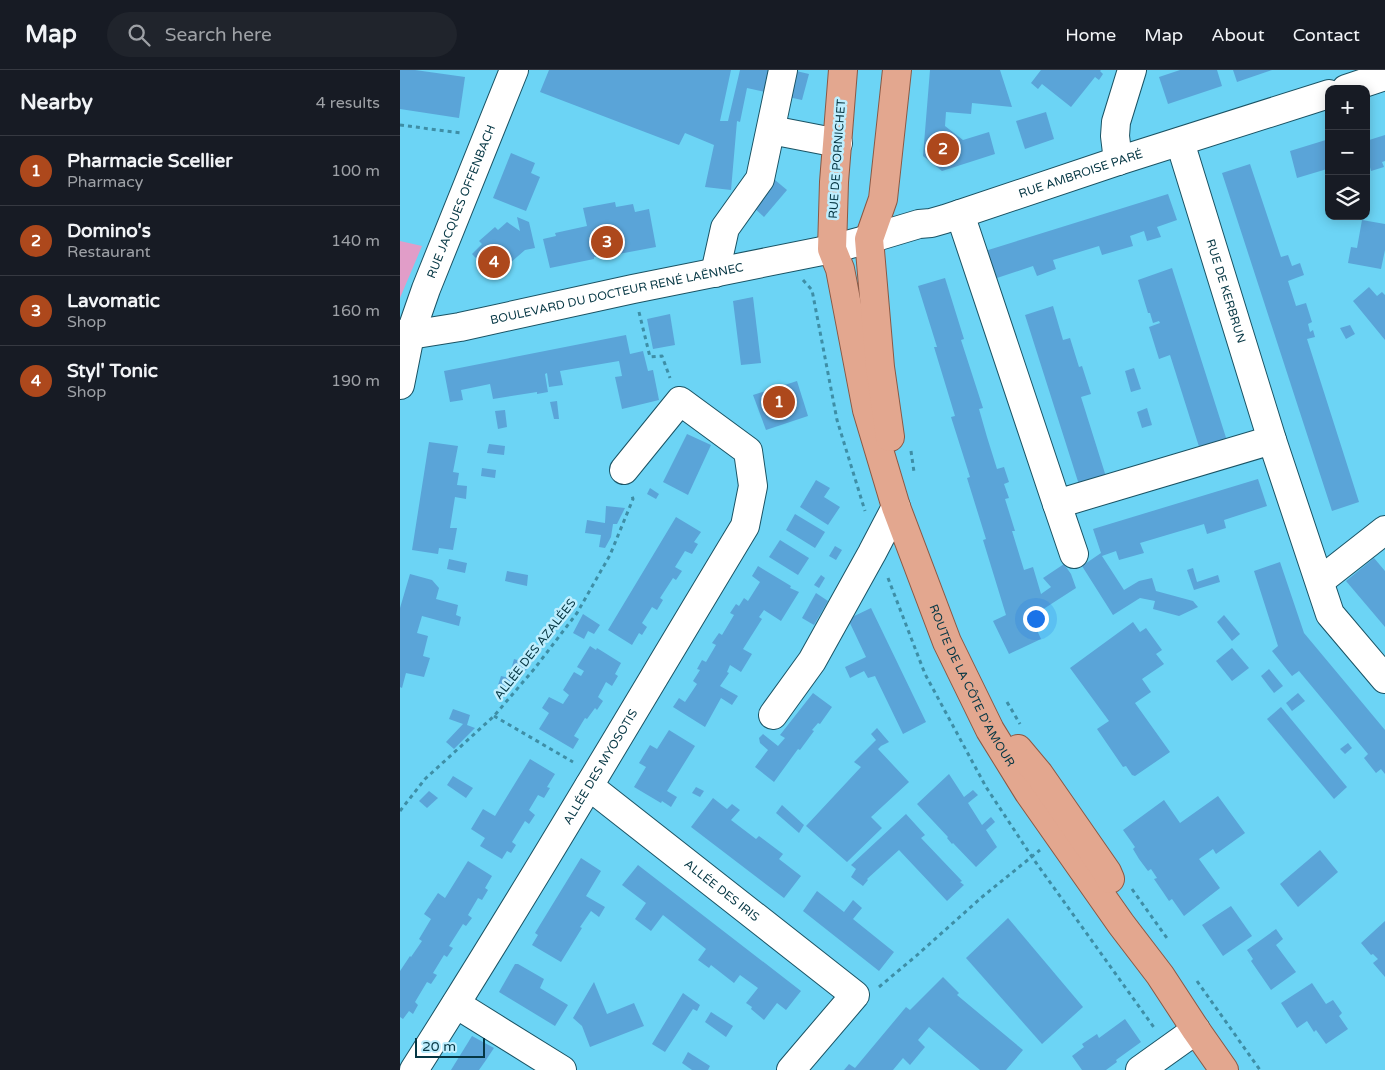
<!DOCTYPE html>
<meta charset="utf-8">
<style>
body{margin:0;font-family:"Varela Round",sans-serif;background:#20242c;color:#f1f3f6}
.controls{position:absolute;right:15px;top:15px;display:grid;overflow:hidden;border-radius:10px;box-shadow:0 2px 12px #0003}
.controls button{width:45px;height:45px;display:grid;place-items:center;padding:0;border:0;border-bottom:1px solid #363941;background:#171b24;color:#f1f3f6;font:25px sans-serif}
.scale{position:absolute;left:15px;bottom:12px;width:70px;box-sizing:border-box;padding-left:5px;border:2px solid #063744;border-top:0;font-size:14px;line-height:18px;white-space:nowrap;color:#063744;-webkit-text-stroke:4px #beeefe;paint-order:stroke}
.you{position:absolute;left:635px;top:548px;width:18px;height:18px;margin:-12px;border:4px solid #fff;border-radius:50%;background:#1a73e8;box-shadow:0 0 0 8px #1a73e833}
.badge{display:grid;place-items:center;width:32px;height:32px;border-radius:50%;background:#ad481c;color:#fff;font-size:16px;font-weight:700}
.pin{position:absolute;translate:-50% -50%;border:2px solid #fff;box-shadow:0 1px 5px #0006}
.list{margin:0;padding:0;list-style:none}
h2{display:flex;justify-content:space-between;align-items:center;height:65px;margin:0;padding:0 20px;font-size:21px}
h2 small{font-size:16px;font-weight:400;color:#9ea1a6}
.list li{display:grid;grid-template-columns:32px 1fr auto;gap:15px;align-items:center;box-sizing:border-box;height:70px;padding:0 20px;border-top:1px solid #363941}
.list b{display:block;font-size:19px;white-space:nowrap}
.list p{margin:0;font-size:16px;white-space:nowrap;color:#9ea1a6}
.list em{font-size:16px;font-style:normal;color:#9ea1a6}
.icon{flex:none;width:28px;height:28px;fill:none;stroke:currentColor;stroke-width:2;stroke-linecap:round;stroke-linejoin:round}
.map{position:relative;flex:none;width:985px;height:1000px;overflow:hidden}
header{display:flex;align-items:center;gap:30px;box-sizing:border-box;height:70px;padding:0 25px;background:#171b24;border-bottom:1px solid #363941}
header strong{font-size:24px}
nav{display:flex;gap:28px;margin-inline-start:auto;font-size:18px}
.search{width:350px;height:45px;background:#20242c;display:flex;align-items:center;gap:12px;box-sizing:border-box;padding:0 18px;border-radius:28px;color:#9ea1a6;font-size:19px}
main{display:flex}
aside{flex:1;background:#171b24}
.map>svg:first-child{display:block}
</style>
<header>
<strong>Map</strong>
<div class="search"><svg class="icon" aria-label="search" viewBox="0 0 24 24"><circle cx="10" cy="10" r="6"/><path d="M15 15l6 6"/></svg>Search here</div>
<nav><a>Home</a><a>Map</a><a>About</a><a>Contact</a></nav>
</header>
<main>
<aside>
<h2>Nearby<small>4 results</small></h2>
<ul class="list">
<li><span class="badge">1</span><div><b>Pharmacie Scellier</b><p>Pharmacy</p></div><em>100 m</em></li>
<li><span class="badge">2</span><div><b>Domino's</b><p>Restaurant</p></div><em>140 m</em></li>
<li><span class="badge">3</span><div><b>Lavomatic</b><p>Shop</p></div><em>160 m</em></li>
<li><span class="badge">4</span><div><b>Styl' Tonic</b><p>Shop</p></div><em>190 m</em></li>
</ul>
</aside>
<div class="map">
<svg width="985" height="1000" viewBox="0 0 985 1000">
<rect width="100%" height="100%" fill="#6cd4f5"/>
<path fill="#e19dc8" d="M0 171 22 176 0 228Z"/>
<g fill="#5aa4d8">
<path d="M0 0H15L65 7 59 48 0 39Z"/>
<path d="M149 0H331L320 51H328L340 0H392L409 4 402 30 347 18 340 52 337 51 331 120 305 117 314 75 285 63 279 75 140 22Z"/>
<path d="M530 0H600L612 37 572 33 571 44 546 42 545 56 563 70 589 62 595 84 542 101 523 86Z"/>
<path d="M641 0H701L700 1 703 4 699 10 695 7 671 37 642 14 638 19 631 13Z"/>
<path d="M780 0H817L822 16 768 34 759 7Z"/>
<path d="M833 0H872L837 12Z"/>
<path d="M646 42 654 69 625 79 616 51Z"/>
<path d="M985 65V91L982 92 984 97 971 101 968 89 966 90V71Z"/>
<path d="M929 69V94L926 95 927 99 897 108 890 81Z"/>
<path d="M111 83 135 93 131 103 140 107 126 141 93 128Z"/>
<path d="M850 94 881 187 888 185 892 196 900 193 904 205 888 211 896 236 906 233 912 252 908 254 910 262 913 260 915 267 907 269 959 432 932 441 822 103Z"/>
<path d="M375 110 387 120 364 147 352 136Z"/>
<path d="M768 124 777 150 757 157 761 167 747 171 744 161 730 166 733 176 702 185 699 176 653 190 656 199 637 206 633 196 594 209 585 181Z"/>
<path d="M215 132 216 137 233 134 235 142 249 139 256 177 208 186V184L194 187V189L150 198 143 169 156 166 155 163 187 156 183 138Z"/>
<path d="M117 147 129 152 135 178 125 180 94 207 72 184 82 174 79 171 95 157 98 160 107 152 120 161Z"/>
<path d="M962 150 985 154V180L981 199 948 193 951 177 957 178Z"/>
<path d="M772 198 828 374 801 383 770 285 759 289 749 257 760 253 759 251 753 253 750 243H748L738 210Z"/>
<path d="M545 208 564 269 561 270 583 338 579 339 587 367 597 399 604 397 609 412 604 414 609 428 605 429 615 461H612L624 500 633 497 641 524 651 517 643 508 664 494 671 504 676 518 631 547 641 569 609 584 593 551 606 545 583 470 586 469 567 408 570 407 551 347 555 346 534 277H537L518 216Z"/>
<path d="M969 217 977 226 982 222 985 225V270L953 231Z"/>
<path d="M353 227 361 293 341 295 333 231Z"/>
<path d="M653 236 663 270 670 268 679 297 682 296 691 324 681 327 708 413 681 421 625 245Z"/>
<path d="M270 244 275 275 253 279 247 249Z"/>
<path d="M950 255 955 264 946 269 940 258Z"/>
<path d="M226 265 230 284 243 281 248 301 253 300 259 330 222 339 215 307 222 306 219 291 160 301 163 315 149 317 147 303 145 304 148 322 137 324V322L93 329 90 314 61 320 63 330 50 332 44 301Z"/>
<path d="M734 298 741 319 731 322 725 301Z"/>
<path d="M397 311 408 346 366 360 353 325Z"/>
<path d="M157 331 159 349H154L150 332Z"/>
<path d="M747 338 752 355 742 358 737 342Z"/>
<path d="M105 340 107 357 98 359 95 341Z"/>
<path d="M287 364 311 375 288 425 263 412Z"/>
<path d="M29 372 58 376 53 402 59 403 57 415 67 416 66 429 55 427 50 458H57L53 480 39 478 38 484 12 480Z"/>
<path d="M89 374 105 376 104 385 87 383Z"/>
<path d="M82 398 96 400 95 408 81 406Z"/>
<path d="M858 409 867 436 824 450 826 458 807 464 804 454 740 473 744 483 719 490 716 481 702 486 724 520 739 511 752 508 756 521 793 531 798 537 779 546 753 539 755 531 740 528 713 545 682 496 701 483 693 459Z"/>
<path d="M416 410 430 418 424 427 440 437 428 455 400 437Z"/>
<path d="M250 418 259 424 256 429 247 424Z"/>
<path d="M206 436 225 438 217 454H213L211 467 205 478 199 477 201 465 185 463 187 450 205 453Z"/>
<path d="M395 444 425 462 415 478 386 460Z"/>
<path d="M276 447 301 462 294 472 298 474 292 484 285 481 275 497 282 501 276 510 273 508 260 528 263 530 257 540 252 537 242 553 247 557 242 565 239 563 232 575 208 560Z"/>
<path d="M380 470 409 488 398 505 369 487Z"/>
<path d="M435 476 442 480 436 490 429 486Z"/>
<path d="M974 488 985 501V557L946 511Z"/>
<path d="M49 489 67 493 65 503 47 499Z"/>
<path d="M880 492 904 563 985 660V704L981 699 976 703 964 688 968 684 899 601 892 606 872 581 878 576 854 501Z"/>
<path d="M358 496 391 516 390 518 399 522 381 551 364 540 359 547 362 549 343 579 352 584 341 602 330 595 327 602 329 603 320 616 338 626 332 635 321 628 305 657 273 637 279 628 285 632 297 614 293 611 300 600 297 599 302 590 306 592 316 575 312 573 319 563 322 565 334 545 330 543 336 534 339 536 344 528 348 531 360 512 352 506Z"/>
<path d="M793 498 797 512 818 505 820 512 794 520 787 500Z"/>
<path d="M107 501 128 505 127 516 105 511Z"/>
<path d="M10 504 32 510 39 518 36 529 58 535 56 545 61 547 59 556 22 546 17 563 28 566 23 586 30 588 24 607 6 603 2 618 0 617V538Z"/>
<path d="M421 505 425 508 419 518 414 515Z"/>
<path d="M416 523 428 531 414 555 402 548Z"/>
<path d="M471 538 526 652 503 664 475 606 468 608 464 601 450 608 445 597 466 587 448 549Z"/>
<path d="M183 544 200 555 194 564 188 561 184 569 173 563Z"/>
<path d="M824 545 840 564 832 571 817 552Z"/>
<path d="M733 552 740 562 746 558 762 580 756 584 764 594 742 609 751 622 735 633 770 682 735 706 732 705 726 696 723 697 697 659 709 651 670 598Z"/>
<path d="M190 576 196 580 197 578 221 593 215 604 218 606 212 616 206 612 198 627 203 631 197 640 195 638 187 649 185 648 174 666 179 669 173 679 139 659 149 643 142 638 149 627 163 634 169 625 163 620 174 602 181 606 184 601 177 597Z"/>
<path d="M832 578 849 598 832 611 816 591Z"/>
<path d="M114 589 131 594 111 618 98 615 101 606 109 608Z"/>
<path d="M869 599 883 616 874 623 861 606Z"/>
<path d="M413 623 432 637 420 654 418 653 412 660 414 661 400 680 398 679 374 712 355 697 368 680 360 673 359 668 363 664 378 676 385 668 380 665Z"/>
<path d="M898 623 905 631 892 641 886 633Z"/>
<path d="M881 637 947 717 934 729 867 649Z"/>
<path d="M53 639 70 645 67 655 75 658 54 679 46 672 63 654 49 649Z"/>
<path d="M477 658 489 672 481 676 478 679 509 712 471 747 482 758 447 792 406 756 461 697 454 692 476 670 471 664Z"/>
<path d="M269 660 295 676 267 721 277 727 271 737 262 731 261 733 234 717 246 697 239 693 250 675 257 679Z"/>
<path d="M948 673 952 678 945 684 940 679Z"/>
<path d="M130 689 155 704 147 717 150 718 144 728 138 725 129 740 135 745 129 754 125 751 112 772 116 775 111 783 107 781 102 789 80 776 85 768 71 759 83 739 95 746Z"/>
<path d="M549 704 564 727 573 720 578 725 568 733 582 755 591 747 595 752 586 760 597 777 576 797 553 773 552 774 547 768 548 767 517 734Z"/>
<path d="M53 706 73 718 66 728 47 715Z"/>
<path d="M296 717 304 721 300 727 292 723Z"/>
<path d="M29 721 38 728 27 738 19 731Z"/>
<path d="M818 726 845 763 816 784 813 779 799 789 820 818 784 846 772 829 769 831 763 822 754 809 757 808 751 799 748 801 739 789 733 779 735 777 723 760 764 730 780 753Z"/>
<path d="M313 728 327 739 332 734 340 740 331 750 356 769 359 766 383 784 379 789 401 806 384 828 291 757Z"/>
<path d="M382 735 404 755 399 763 376 743Z"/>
<path d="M506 744 525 765 521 768 562 811 560 812 564 815 547 831 499 780 467 809 468 810 463 816 451 807 456 799 451 795Z"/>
<path d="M920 780 938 802 898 837 880 814Z"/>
<path d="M181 788 201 801 186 826 205 837 199 847 191 841 180 857 182 858 161 892 132 875 138 865 135 863Z"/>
<path d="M68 791 92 806 85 818 88 820 82 830 78 828 68 845 72 848 66 856 63 854 49 876 53 878 47 887 44 885 33 903 37 905 31 914 27 912 15 932 18 935 13 944 9 941 3 949 0 947V901L10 886 11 887 22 871 19 869 31 849 24 844 38 823 45 828Z"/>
<path d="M238 795 401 921 386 940 377 933 364 950 351 939 352 937 346 933 358 918 340 905 334 913 311 895 309 898 298 890 306 879 263 845 251 861 235 849 246 833 222 815Z"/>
<path d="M417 821 444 842 453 830 462 838 453 849 494 882 479 901 403 841Z"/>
<path d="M831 836 852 866 823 886 802 855Z"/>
<path d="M608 848 683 937 642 974 566 888Z"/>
<path d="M985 851V907L973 893 978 889 973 884 971 885 961 873Z"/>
<path d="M876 859 883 869 876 875 896 902 871 920 851 891 853 889 847 880Z"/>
<path d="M115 894H118L144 909 140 918 168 935 155 956 99 922Z"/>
<path d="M543 907 559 923 557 925 623 980 606 1000H580L529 957 518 970 525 977 510 995 503 988 493 1000H444L449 994 455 998 506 937 510 940Z"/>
<path d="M194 912 207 944 234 933 244 956 190 977 182 956 173 948Z"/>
<path d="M912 913 926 934 933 930 942 943 939 946 948 959 926 974 916 960 914 962 907 951 897 958 881 933Z"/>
<path d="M283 923 300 935 297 941 293 939 265 982 252 974Z"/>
<path d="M311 942 333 956 326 967 305 952Z"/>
<path d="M725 949 741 972 716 990 717 992 706 1000H682L672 986 684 977 682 974 697 964 699 968Z"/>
<path d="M72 966 94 978 86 990 79 1000H51Z"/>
<path d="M288 982 310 996 308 1000H292L282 993Z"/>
</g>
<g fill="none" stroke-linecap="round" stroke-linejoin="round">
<g stroke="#1a5364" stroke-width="30">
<g id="minor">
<path d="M946 19 985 6"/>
<path d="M371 60 438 73"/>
<path id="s1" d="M780 72 872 370 930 544 985 609"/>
<path d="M718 91 715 66 716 52 732 0"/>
<path d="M560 144 657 434 872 370"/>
<path d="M315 203 325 158 360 109 383 0"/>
<path id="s2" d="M0 264 10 265 60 257 233 219 432 179 469 169 519 154 531 153 545 149 718 91 929 24"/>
<path id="s3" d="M0 315 10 265 26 219 114 0"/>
<path d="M657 434 674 484"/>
<path d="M920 511 985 460"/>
<path d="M373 645 412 591 472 483 496 437"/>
<path id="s4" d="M189 716 455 925 391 1000"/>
<path d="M56 934 162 1000"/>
<path id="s5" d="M14 1000C128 821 235 638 345 456L353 416 348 381 280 331 224 400"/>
<path d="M740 1000 796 960"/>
</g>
</g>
<g stroke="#8a5945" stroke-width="30">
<g id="major">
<path id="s6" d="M443 0 434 112 432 179 440 199 467 340 496 437 547 572 590 660 629 723 721 854 760 905 796 960 824 1000"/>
<path d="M490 367 480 297 469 169 483 129 497 0"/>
<path d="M618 679 639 704 707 802 710 809"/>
</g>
</g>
<g stroke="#3e8ea6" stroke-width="3" stroke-dasharray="4 4" stroke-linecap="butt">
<path d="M0 55 61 63"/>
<path d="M403 210 412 220 437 350 465 441"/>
<path d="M239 242 250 287 262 286 270 308"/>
<path d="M511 381 514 402"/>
<path d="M488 508 525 604 586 717 632 787 755 959"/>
<path d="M607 632 620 654"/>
<path d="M94 646 173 692"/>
<path d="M0 741 25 709 94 646 135 598 177 543 210 485 233 429 231 423"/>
<path d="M732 819 769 871"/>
<path d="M797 911 860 1000"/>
<path d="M479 917 516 886 582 827 640 780"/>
</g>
<use href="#minor" stroke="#fff" stroke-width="28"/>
<use href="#major" stroke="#e3a78f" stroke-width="28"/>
</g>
<g text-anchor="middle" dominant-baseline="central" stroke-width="5" stroke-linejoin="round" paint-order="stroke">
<g font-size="12" fill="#063744" stroke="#beeefe">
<text transform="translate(437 89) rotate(-86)">RUE DE PORNICHET</text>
<text stroke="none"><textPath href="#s2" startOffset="701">RUE AMBROISE PARÉ</textPath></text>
<text stroke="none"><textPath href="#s3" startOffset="194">RUE JACQUES OFFENBACH</textPath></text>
<text stroke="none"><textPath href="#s1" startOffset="156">RUE DE KERBRUN</textPath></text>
<text stroke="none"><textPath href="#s2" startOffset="221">BOULEVARD DU DOCTEUR RENÉ LAËNNEC</textPath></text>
<text transform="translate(135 579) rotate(-52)">ALLÉE DES AZALÉES</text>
<text stroke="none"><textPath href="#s6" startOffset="640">ROUTE DE LA CÔTE D'AMOUR</textPath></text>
<text stroke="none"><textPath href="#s5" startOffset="356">ALLÉE DES MYOSOTIS</textPath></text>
<text stroke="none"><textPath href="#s4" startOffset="169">ALLÉE DES IRIS</textPath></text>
</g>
</g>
</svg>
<div class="controls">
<button>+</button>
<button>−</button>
<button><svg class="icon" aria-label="layers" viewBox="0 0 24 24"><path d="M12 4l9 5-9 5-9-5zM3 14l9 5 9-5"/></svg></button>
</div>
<div class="scale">20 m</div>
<div class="you"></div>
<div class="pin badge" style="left:379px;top:332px">1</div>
<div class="pin badge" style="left:543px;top:79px">2</div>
<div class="pin badge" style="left:207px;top:172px">3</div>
<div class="pin badge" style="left:94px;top:192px">4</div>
</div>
</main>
